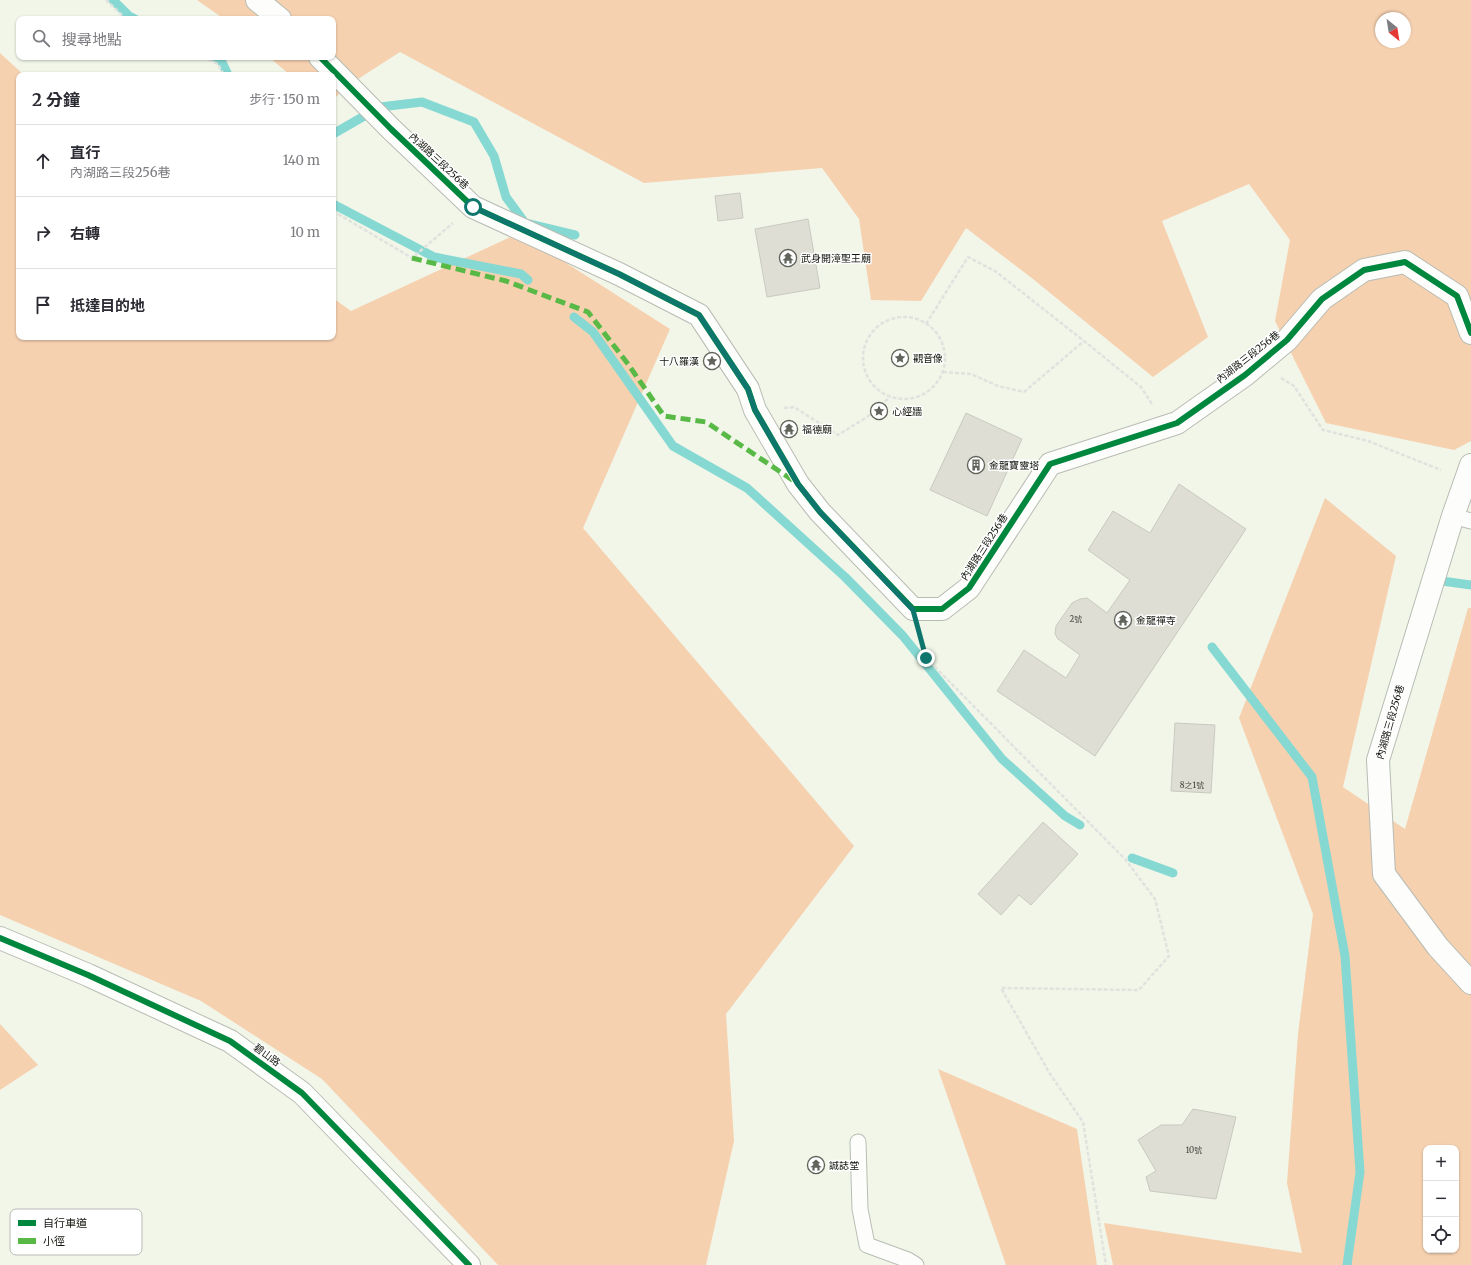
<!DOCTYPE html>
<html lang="zh-TW">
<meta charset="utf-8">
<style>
body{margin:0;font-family:Merriweather,"Noto Sans TC",serif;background:#f2f2f3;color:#2b2b33}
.controls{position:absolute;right:12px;bottom:12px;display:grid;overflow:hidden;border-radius:8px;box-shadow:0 1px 3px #0004}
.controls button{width:36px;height:36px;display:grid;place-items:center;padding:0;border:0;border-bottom:1px solid #e1e1e2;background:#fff;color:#2b2b33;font:20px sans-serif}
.compass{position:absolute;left:1375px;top:12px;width:36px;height:36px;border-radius:50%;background:#fff;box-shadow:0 1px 3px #0004;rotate:150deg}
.stop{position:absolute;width:12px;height:12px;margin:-9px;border:3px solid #0f766e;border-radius:50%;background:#fff}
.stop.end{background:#0f766e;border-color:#fff;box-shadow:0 1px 4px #0008}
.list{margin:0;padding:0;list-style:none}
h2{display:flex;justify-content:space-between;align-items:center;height:52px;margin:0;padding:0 16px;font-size:17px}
h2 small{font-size:13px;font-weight:400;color:#7c7c81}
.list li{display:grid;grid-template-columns:26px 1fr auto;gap:12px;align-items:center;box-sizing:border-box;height:72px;padding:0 16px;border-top:1px solid #e1e1e2}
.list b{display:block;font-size:15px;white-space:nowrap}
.list p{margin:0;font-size:13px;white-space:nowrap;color:#7c7c81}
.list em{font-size:13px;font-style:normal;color:#7c7c81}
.icon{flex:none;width:22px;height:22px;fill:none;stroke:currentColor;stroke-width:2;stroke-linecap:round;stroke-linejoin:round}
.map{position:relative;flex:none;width:1471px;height:1265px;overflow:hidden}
.search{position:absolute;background:#fff;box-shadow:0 1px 3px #0004;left:16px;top:16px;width:320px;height:44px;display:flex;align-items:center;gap:10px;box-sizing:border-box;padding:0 14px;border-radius:8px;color:#7c7c81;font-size:15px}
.panel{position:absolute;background:#fff;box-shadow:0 1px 3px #0004;left:16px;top:72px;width:320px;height:268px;border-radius:8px}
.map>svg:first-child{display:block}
</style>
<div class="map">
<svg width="1471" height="1265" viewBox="0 0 1471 1265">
<rect width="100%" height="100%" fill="#f1f6e9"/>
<g fill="#f6d1b0" fill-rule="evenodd">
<path d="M197 0H1471V441L1454 450 1326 423 1275 321 1290 240 1249 184 1162 221 1208 337 1153 377 1033 279 966 228 921 301 871 300 859 219 822 168 644 183 400 52 358 79 333 99V75H290L269 57H333V19H224ZM1381 18H1405V42H1381Z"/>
<path d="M0 53 24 75H19V337H333V298L351 311 519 233 670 329 583 528 854 846 726 1014 734 1141 706 1265H498L322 1079 201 1001 0 915Z"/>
<path d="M1325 498 1396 556 1343 787 1405 829 1468 608H1471V1265H1113L1104 1223 1302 1253 1287 1183 1298 1034 1313 914 1239 718ZM1426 1148H1456V1250H1426Z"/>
<path d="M0 1024 38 1065 0 1090Z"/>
<path d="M938 1069 1077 1129 1097 1265H1006Z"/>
</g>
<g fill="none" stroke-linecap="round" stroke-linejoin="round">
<g stroke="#86d9d2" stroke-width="9">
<path d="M113 0 129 16 135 19"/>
<path d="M215 57 221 60 228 75"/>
<path d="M333 134 380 107 422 102 474 122 494 156 506 197 525 223 575 235"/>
<path d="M333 204 434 257 521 274 528 280"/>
<path d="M574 317 593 332 673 446 747 488 845 577 903 636 1002 759 1065 816 1080 825"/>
<path d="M1435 580 1471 585"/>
<path d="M1212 647 1312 777 1345 956 1360 1172 1347 1265"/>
<path d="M1132 858 1173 873"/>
</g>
</g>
<g fill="#deded4" stroke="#c9c9c0">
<path d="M740 193 743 218 718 221 715 196Z"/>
<path d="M808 219 820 288 767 297 755 229Z"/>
<path d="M966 413 1022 439 987 516 930 490Z"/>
<path d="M1179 484 1246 529 1095 756 997 691 1024 650 1066 678 1080 655 1058 639 1055 634 1056 626 1072 603 1080 599 1087 598 1107 613 1130 580 1088 550 1113 511 1150 533Z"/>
<path d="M1175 723 1215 725 1211 793 1171 791Z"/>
<path d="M1043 822 1078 854 1031 905 1019 895 1001 915 978 894Z"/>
<path d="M1193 1109 1236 1117 1216 1199 1150 1191 1146 1177 1156 1171 1138 1140 1161 1125H1182Z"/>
</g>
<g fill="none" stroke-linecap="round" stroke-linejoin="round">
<g stroke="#b8bcb3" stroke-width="17">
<g id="service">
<path d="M1453 516 1471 521"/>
<path d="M858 1142 860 1209 867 1245 908 1260 916 1265"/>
</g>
</g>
<g stroke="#b8bcb3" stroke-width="24">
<g id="minor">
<path d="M257 0 280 19"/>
<path d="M320 57 391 129 473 207 619 274 699 315 748 389 755 410 798 484 820 512 913 609H942L969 588 1050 464 1177 423 1245 375 1287 340 1322 299 1364 270 1405 262 1457 296 1471 333"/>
<path d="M1471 465 1453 516 1378 760 1384 874 1438 947 1471 983"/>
</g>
</g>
<g stroke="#b8bcb3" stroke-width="24">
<path id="tertiary" d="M0 938 88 975 230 1041 302 1093 469 1265"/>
</g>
<g stroke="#e0e2de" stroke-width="2.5" stroke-dasharray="4 2" stroke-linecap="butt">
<path d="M106 0 126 19"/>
<path d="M203 57 218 64 224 75"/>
<path d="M333 211 412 258 453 223"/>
<circle cx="904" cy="358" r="41"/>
<path d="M926 324 968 257 995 271 1084 341 1141 387 1152 404"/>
<path d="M943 372 971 374 998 386 1024 392 1084 341"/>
<path d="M1281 378 1294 386 1323 430 1368 441 1441 470"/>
<path d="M784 408 794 407 838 435 867 417 890 397"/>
<path d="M920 635 926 658 1125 859 1155 899 1169 956 1139 990 1001 988 1050 1074 1083 1122 1106 1265"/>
</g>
<use href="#service" stroke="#fdfefc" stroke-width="15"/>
<use href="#minor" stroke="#fdfefc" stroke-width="22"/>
<use href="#tertiary" stroke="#fdfefc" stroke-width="22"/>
<path stroke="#58b947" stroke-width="5" stroke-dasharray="10 5" stroke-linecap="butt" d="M412 258 506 281 588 312 628 364 664 416 706 422 794 481"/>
<g stroke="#fff" stroke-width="8">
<g id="cycleway">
<path d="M320 57 391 129 473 207 619 274 699 315 748 389 755 410 798 484 820 512 913 609H942L969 588 1050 464 1177 423 1245 375 1287 340 1322 299 1364 270 1405 262 1457 296 1471 333"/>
<path d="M0 938 88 975 230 1041 302 1093 469 1265"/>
</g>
</g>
<use href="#cycleway" stroke="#00873e" stroke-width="6"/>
</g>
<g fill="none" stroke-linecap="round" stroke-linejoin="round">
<path stroke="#0f766e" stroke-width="5" d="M473 207 619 274 699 315 748 389 755 410 798 484 820 512 913 610 926 658"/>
</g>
<defs>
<g id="temple-ring" transform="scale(0.9)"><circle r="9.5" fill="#fff" stroke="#61645b" stroke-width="1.5"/><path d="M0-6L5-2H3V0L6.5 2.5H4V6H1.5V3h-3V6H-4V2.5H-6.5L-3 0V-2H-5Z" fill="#61645b"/></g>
<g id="sight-ring" transform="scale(0.9)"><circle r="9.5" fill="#fff" stroke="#61645b" stroke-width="1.5"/><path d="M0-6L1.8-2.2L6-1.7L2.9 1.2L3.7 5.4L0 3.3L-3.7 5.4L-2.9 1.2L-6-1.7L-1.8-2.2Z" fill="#61645b"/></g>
<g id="building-ring" transform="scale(0.9)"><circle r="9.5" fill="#fff" stroke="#61645b" stroke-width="1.5"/><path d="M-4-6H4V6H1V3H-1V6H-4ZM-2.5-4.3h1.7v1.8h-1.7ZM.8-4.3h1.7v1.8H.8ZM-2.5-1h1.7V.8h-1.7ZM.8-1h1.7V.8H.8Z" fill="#61645b"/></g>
</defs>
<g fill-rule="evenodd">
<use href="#temple-ring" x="788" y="258"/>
<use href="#sight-ring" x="900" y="358"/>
<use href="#sight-ring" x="712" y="361"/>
<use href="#sight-ring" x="879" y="411"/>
<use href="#temple-ring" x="789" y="429"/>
<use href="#building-ring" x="976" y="465"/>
<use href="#temple-ring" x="1123" y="620"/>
<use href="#temple-ring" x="816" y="1165"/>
</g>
<g text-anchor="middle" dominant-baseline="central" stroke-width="3" stroke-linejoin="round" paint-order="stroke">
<g font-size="8" fill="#474940">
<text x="1076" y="619">2號</text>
<text x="1192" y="785">8之1號</text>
<text x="1194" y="1150">10號</text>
</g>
<g font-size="10" fill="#13160e" stroke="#fff">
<text transform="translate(439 161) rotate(43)">內湖路三段256巷</text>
<text transform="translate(1248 357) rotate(-38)">內湖路三段256巷</text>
<text transform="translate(984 547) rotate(-57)">內湖路三段256巷</text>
<text transform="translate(1390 722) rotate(-74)">內湖路三段256巷</text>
<text transform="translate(267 1055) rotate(36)">碧山路</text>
</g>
<g font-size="10" fill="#13160e" stroke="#fff" text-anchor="start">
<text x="801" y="258">武身開漳聖王廟</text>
<text x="913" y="358">觀音像</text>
<text x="699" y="361" text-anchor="end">十八羅漢</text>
<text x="892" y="411">心經牆</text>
<text x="802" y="429">福德廟</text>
<text x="989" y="465">金龍寶靈塔</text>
<text x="1136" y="620">金龍禪寺</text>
<text x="829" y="1165">誠誌堂</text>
</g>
</g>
<rect x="10" y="1209" width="132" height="46" rx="6" fill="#fff" stroke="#b8b9b7" stroke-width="1"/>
<rect x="18" y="1220" width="18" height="6" fill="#00873e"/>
<rect x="18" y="1238" width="18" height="6" fill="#58b947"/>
<g font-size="11" fill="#13160e">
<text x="43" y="1227">自行車道</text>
<text x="43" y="1245">小徑</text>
</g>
</svg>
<div class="controls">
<button>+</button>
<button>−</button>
<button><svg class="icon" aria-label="locate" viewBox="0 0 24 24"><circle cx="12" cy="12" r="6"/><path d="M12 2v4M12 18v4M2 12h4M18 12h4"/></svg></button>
</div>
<svg class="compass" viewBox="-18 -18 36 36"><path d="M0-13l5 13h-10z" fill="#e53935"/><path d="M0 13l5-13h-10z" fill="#7c7c81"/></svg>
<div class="stop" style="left:473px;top:207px"></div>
<div class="stop end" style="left:926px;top:658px"></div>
<div class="search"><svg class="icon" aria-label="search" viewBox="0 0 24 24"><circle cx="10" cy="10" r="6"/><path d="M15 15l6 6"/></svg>搜尋地點</div>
<section class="panel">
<h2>2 分鐘<small>步行 · 150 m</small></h2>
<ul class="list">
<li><svg class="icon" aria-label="ahead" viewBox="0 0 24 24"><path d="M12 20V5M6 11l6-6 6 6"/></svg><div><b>直行</b><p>內湖路三段256巷</p></div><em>140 m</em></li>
<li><svg class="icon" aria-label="right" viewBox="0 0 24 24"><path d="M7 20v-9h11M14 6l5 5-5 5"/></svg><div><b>右轉</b></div><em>10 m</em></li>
<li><svg class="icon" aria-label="arrive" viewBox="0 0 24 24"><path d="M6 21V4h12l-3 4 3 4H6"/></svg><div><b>抵達目的地</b></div></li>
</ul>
</section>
</div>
